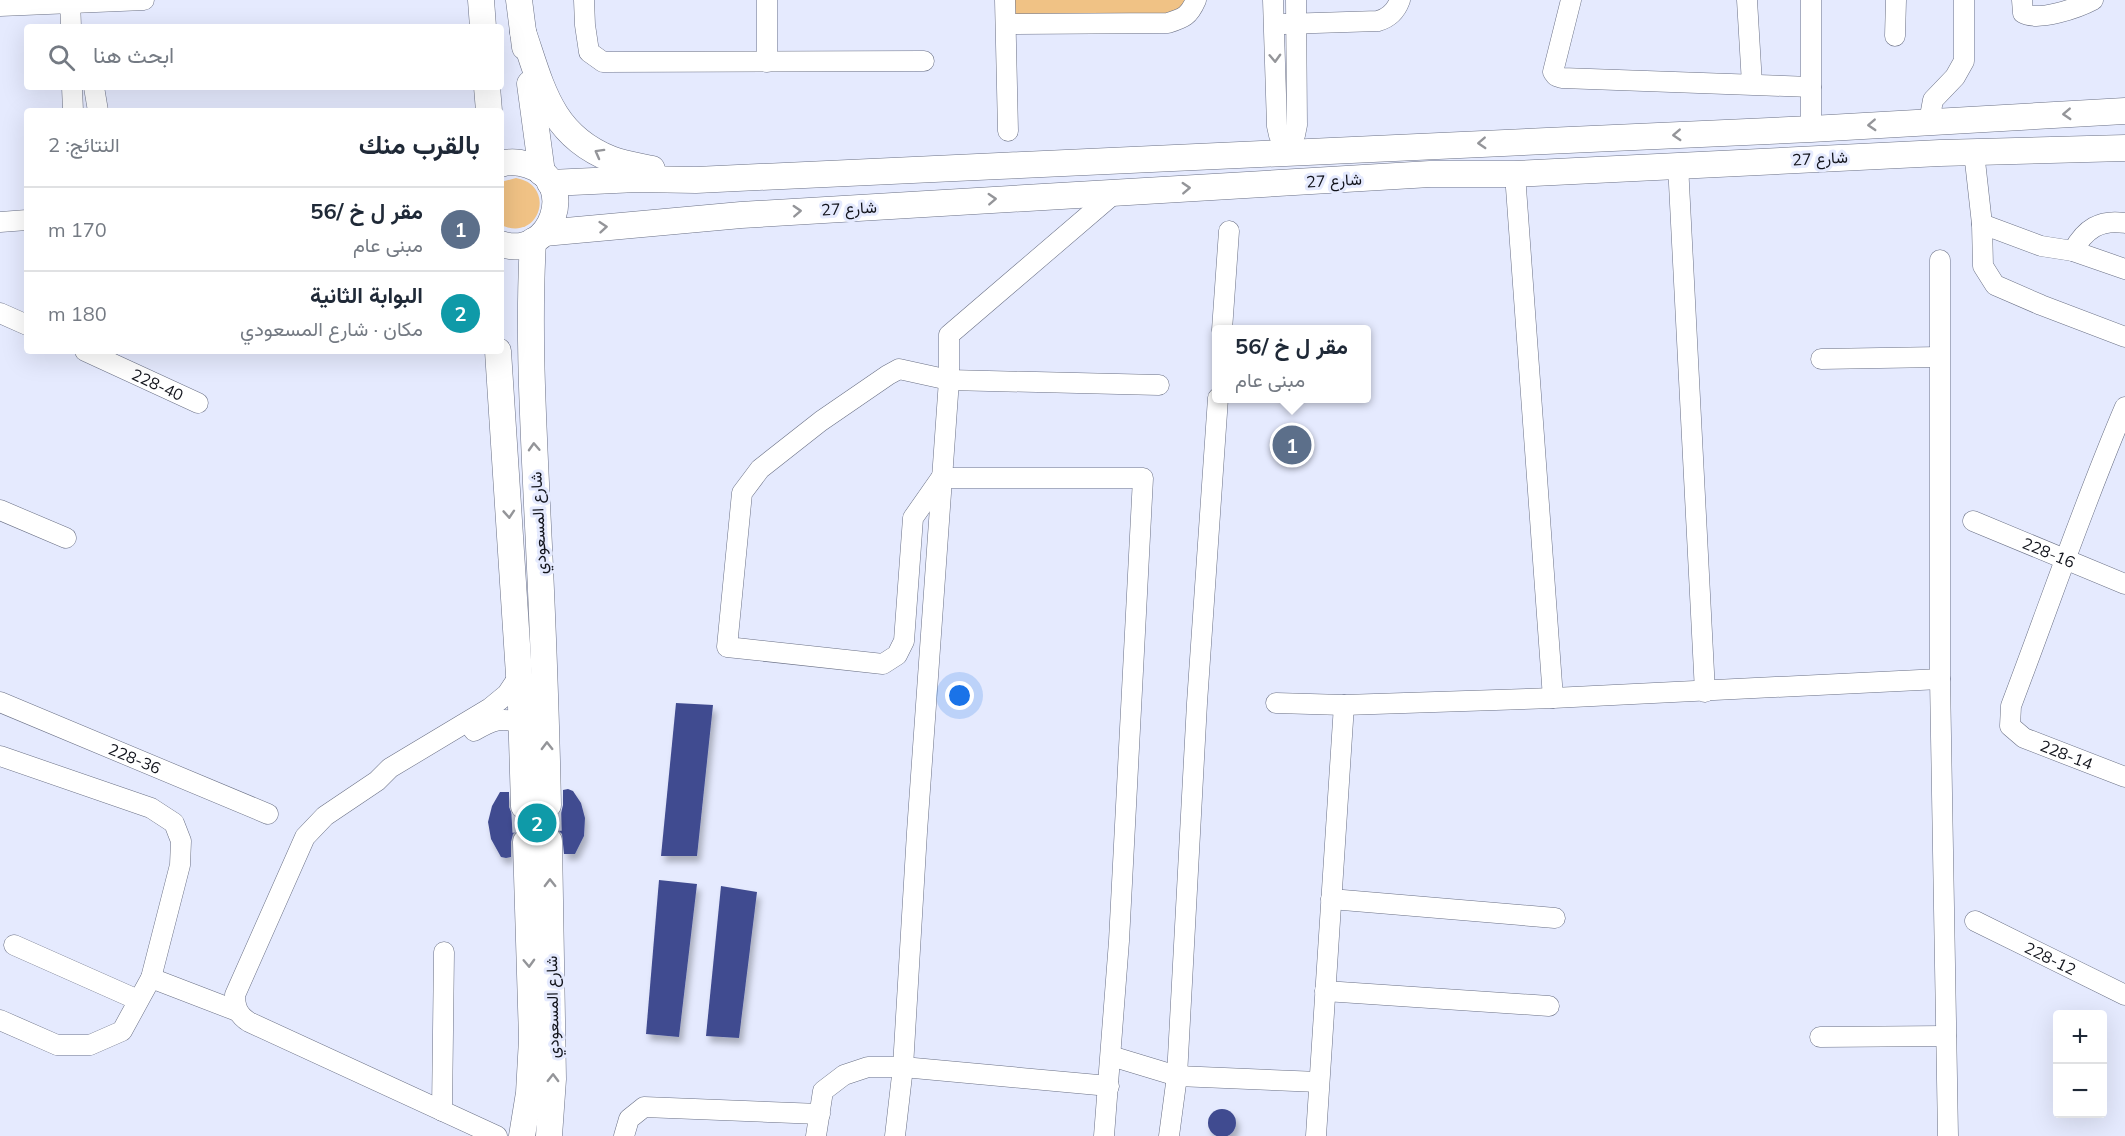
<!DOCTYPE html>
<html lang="ar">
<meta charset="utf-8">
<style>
body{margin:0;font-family:Mulish,Vazirmatn,sans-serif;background:#f2f2f3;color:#1f2937;direction:rtl}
.controls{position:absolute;right:18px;bottom:18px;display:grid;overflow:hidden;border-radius:6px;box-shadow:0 6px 24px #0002}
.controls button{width:54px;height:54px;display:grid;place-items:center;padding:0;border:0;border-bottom:2px solid #e0e1e3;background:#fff;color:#1f2937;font:30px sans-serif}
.you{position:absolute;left:960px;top:696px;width:21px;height:21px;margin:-15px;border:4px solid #fff;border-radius:50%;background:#1a73e8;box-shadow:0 0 0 9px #1a73e833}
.badge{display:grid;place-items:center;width:39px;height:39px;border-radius:50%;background:#ea580c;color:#fff;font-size:20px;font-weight:700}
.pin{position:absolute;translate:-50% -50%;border:3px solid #fff;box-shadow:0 2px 6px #0006}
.popup{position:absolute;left:1212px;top:325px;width:159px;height:78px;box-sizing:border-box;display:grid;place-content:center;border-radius:6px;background:#fff;filter:drop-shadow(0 2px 4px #0005);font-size:20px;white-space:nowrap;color:#747a83}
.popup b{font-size:22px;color:#1f2937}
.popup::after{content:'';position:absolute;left:50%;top:100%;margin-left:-12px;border:12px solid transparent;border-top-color:#fff}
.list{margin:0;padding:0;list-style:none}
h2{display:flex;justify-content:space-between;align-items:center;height:78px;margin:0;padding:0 24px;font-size:26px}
h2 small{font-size:20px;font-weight:400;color:#747a83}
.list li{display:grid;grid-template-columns:39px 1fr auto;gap:18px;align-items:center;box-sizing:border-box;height:84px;padding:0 24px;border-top:2px solid #e0e1e3}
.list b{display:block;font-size:22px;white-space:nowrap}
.list p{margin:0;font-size:20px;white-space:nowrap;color:#747a83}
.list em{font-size:20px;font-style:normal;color:#747a83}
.icon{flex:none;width:33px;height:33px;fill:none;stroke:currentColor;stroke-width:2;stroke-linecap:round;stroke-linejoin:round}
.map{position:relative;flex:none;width:2125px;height:1136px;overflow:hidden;direction:ltr}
.search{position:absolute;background:#fff;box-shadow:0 6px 24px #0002;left:24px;top:24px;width:480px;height:66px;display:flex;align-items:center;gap:15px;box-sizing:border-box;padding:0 21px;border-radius:6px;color:#747a83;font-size:22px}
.panel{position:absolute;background:#fff;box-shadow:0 6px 24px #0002;left:24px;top:108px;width:480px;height:246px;border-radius:6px;direction:rtl}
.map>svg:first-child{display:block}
</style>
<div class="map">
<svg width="2125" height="1136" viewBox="0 0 2125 1136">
<defs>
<filter id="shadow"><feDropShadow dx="3.5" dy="6" stdDeviation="3" flood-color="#0004"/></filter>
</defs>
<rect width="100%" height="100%" fill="#e5eafe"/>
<g fill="#f0c285">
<path d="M1011 0H1189L1183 8 1166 13 1016 16 1011 9Z"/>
<path d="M516 178C557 185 540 243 501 225V182Z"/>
</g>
<g fill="#414c90" filter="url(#shadow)">
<path d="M676 703 713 705 697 856H661Z"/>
<path d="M568 789 573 791 581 803 585 818 584 836 575 854H564L562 834 556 828 548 826 542 828 537 832 526 827 518 830 513 834 511 842V857L506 858 501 857 491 839 488 822 492 806 500 792H509V807L512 814 516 819 525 821 531 819 536 814 541 818 549 820 556 817 561 813 563 805V790Z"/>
<path d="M659 880 697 884 679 1037 646 1034Z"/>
<path d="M721 886 757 892 739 1038 706 1036Z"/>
<circle cx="1222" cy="1123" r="14"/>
</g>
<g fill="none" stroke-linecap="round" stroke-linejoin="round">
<g stroke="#c5cadc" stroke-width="26" stroke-dasharray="26 13" stroke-linecap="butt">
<path d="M548 805 549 841"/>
<path d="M524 806 526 842"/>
</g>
<g stroke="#6a7085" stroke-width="21">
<g id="minor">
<path d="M70 0 71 27"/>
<path d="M584 0 585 25 589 52 603 62 924 61"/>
<path d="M767 0V62"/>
<path d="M1005 0 1008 131"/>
<path d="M1273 0 1277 126 1279 135 1287 153"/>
<path d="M1571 0 1553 72 1556 76 1562 78 1811 87"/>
<path d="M1747 0 1752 84"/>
<path d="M2022 0 2023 13C2038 22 2078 8 2093 0"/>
<path d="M0 6 144 0"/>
<path d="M1006 24 1168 23C1184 18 1189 16 1196 0"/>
<path d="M1284 24 1378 21C1389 18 1396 11 1400 0"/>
<path d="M1895 36 1896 0"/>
<path d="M72 87 73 111"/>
<path d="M94 87 98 111"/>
<path d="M1929 122 1933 100 1955 77 1964 61V0"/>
<path d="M1811 129V0"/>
<path d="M1974 152 1982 224 1983 266 1995 285 2041 305 2125 337"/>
<path d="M1287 153 1295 135 1297 125 1296 0"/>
<path d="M1678 164 1705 692"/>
<path d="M1515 174 1553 698"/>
<path d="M0 222 27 220"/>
<path d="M1982 224 2041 246 2073 251C2085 229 2100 219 2125 223"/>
<path d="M2073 251 2125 269"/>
<path d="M1940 260V679L1948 1136"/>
<path d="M0 313 27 325"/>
<path d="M1222 330 1229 231"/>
<path id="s1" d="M85 351 198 403"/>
<path d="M1821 359 1939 357"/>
<path id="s2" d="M2125 407C2083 505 2049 606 2011 706L2010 726 2024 738 2125 777"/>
<path d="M0 510 66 538"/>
<path id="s3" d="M1973 521 2125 584"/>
<path id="s4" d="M0 702 268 814"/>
<path d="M1276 703 1344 705 1553 698 1940 679"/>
<path d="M474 731C491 721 504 715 522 725"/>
<path d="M0 756 151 808 174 823 181 841 180 865 151 978 122 1031 90 1045H57L0 1020"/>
<path d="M1331 899 1555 918"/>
<path id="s5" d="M1975 921 2125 995"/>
<path d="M14 945 138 1000"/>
<path d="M151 978 237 1011"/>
<path d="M1325 991 1549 1006"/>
<path d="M1820 1037 1946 1036"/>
<path d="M1111 1056 1177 1076 1319 1082"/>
<path d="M442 1111 444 952"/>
<path d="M497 1136 249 1022C238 1015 235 1007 235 995L305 837 325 816 377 781 390 768 490 708 507 694 519 676"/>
<path d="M624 1136 629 1119 644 1107 820 1114"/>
<path d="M816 1136 823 1091 844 1075 868 1067H903L1109 1086"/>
<path d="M895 1136 903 1067 917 832 949 380V335L1116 192"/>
<path d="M1104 1136 1119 941 1143 478H941L913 518 904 641 897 655 883 664 727 647 742 493 760 469 821 421 888 375 899 369 949 380 1159 385"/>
<path d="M1169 1136 1177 1076 1197 703 1218 398"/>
<path d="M1316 1136 1344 705"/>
</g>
</g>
<g stroke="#6a7085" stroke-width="27">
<g id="major">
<path d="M481 0 483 27"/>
<path d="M519 0 525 47"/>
<path d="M523 32C542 88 551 135 611 159 624 164 638 166 652 169"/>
<path d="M530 84 542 173"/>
<path d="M487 87 489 111"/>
<path d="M501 164C510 161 519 162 528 165 579 181 552 261 501 244"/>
<path d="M550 183 637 179 696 180 999 166 1811 129 2125 111"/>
<path d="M544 233 741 215 1430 174H1515L1940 153 2125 148"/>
<path d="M533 241C528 330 533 417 537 505 542 605 546 705 548 805"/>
<path d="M498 351 521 706 524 806"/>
<path d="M522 1136 529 1093 532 1039 526 842"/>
<path d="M549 1136 553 1079 549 841"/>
</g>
</g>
<use href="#minor" stroke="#fff" stroke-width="20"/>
<use href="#major" stroke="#fff" stroke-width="26"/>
</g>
<defs><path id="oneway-chevron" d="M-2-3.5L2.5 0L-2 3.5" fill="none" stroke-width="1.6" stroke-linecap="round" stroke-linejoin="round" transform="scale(1.5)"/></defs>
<g stroke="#949599">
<use href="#oneway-chevron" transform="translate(1275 58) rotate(88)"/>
<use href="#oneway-chevron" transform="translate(2067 114) rotate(177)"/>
<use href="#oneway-chevron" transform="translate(1872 125) rotate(177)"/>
<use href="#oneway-chevron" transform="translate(1677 135) rotate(177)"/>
<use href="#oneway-chevron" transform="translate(1482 143) rotate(177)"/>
<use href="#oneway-chevron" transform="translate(599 153) rotate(-151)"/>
<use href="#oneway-chevron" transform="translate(1186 188) rotate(-3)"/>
<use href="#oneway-chevron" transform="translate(992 199) rotate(-3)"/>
<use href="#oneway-chevron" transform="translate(797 211) rotate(-3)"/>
<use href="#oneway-chevron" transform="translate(603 227) rotate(-5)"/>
<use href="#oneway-chevron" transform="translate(534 447) rotate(-93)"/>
<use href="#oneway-chevron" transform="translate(509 514) rotate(86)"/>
<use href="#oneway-chevron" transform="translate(547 746) rotate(-91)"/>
<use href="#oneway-chevron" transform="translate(550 883) rotate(-91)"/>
<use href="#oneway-chevron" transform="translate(529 963) rotate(88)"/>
<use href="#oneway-chevron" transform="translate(553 1078) rotate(-89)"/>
</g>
<g text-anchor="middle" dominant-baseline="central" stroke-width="6" stroke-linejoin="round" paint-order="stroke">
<g font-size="16" fill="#12141c" stroke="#e5eafe">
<text transform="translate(1820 158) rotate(-3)">شارع 27</text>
<text transform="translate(1334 180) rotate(-3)">شارع 27</text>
<text transform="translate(849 208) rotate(-3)">شارع 27</text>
<text stroke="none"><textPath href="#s1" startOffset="80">228-40</textPath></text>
<text transform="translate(538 523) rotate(-93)">شارع المسعودي</text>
<text stroke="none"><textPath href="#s3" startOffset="82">228-16</textPath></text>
<text stroke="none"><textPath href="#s2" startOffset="404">228-14</textPath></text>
<text stroke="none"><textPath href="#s4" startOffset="146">228-36</textPath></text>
<text stroke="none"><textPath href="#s5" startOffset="84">228-12</textPath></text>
<text transform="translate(552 1007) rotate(-91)">شارع المسعودي</text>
</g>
</g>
</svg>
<div class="controls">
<button>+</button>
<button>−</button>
</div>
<div class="you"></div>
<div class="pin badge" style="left:1292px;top:445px;background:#5c6f8a">1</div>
<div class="popup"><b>مقر ل خ /56</b>مبنى عام</div>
<div class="pin badge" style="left:537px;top:823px;background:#0f9aa8">2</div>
<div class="search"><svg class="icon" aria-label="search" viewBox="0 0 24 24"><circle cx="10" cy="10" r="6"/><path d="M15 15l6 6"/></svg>ابحث هنا</div>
<section class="panel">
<h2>بالقرب منك<small>النتائج: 2</small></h2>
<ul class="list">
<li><span class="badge" style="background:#5c6f8a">1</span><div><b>مقر ل خ /56</b><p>مبنى عام</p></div><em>170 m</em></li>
<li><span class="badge" style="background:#0f9aa8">2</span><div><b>البوابة الثانية</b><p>مكان · شارع المسعودي</p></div><em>180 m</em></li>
</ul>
</section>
</div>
